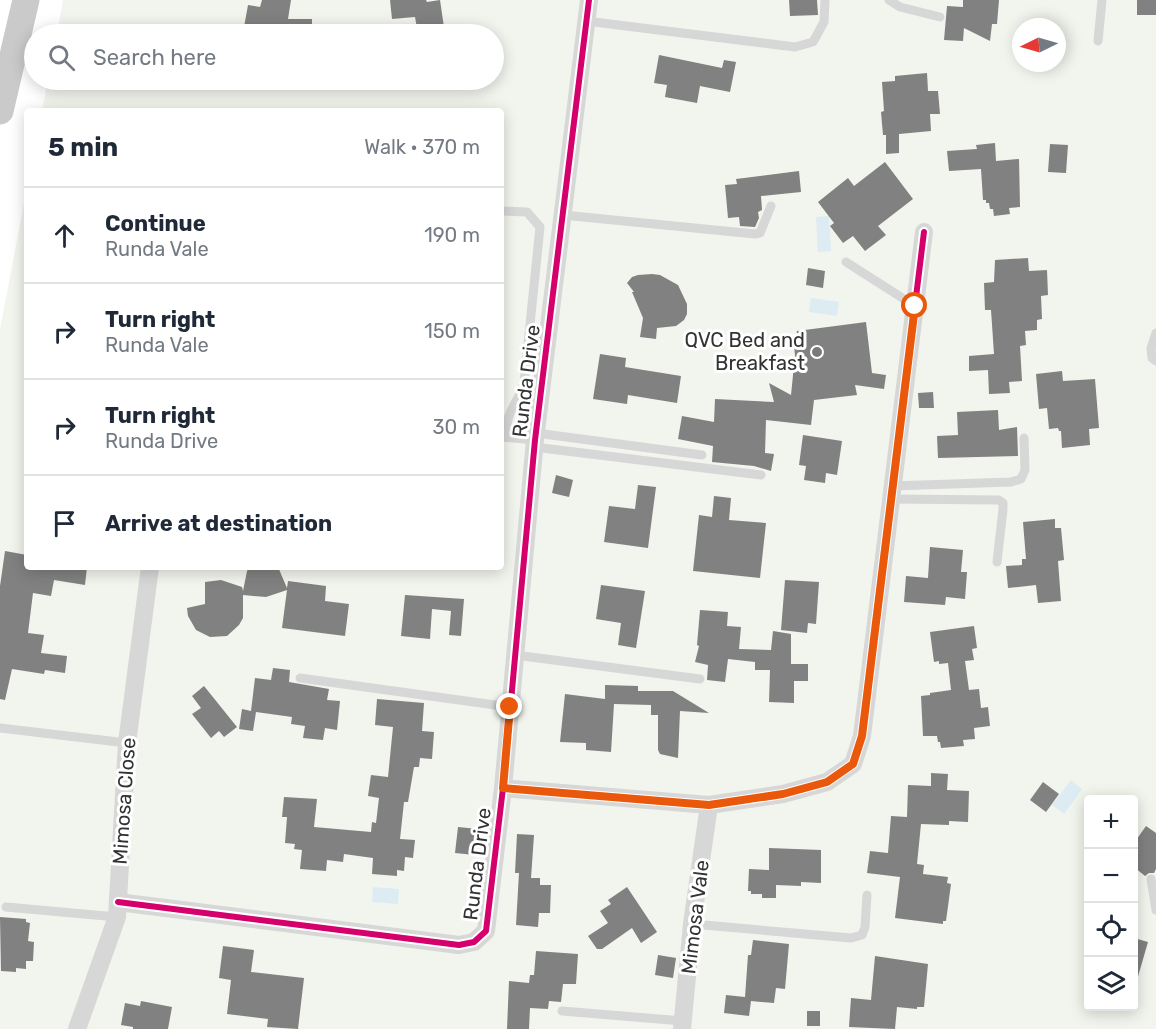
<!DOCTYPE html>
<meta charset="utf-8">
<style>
body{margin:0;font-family:Rubik,sans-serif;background:#f2f2f3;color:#1f2937}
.controls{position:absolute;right:18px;bottom:18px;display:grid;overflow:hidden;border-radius:6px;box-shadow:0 3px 15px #0003}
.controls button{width:54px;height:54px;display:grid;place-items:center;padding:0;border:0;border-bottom:2px solid #e0e1e3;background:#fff;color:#1f2937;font:30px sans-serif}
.compass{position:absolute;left:1012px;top:18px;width:54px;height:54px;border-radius:50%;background:#fff;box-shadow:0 3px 15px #0003;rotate:265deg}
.stop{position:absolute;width:18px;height:18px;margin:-14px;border:4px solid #ea580c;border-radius:50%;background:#fff}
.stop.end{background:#ea580c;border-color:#fff;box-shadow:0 2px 6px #0008}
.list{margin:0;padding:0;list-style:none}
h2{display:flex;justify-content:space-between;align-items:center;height:78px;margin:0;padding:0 24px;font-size:26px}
h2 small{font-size:20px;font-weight:400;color:#747a83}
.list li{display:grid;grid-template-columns:39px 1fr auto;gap:18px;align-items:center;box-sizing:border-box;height:96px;padding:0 24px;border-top:2px solid #e0e1e3}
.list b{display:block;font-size:22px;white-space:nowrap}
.list p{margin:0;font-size:20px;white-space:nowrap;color:#747a83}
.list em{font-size:20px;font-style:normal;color:#747a83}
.icon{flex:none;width:33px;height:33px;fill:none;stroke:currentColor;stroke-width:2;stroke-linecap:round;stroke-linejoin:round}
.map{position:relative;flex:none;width:1156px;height:1029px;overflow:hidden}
.search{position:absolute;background:#fff;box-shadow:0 3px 15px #0003;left:24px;top:24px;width:480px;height:66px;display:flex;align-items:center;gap:15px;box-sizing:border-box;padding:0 21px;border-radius:33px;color:#747a83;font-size:22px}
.panel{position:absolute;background:#fff;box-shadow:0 3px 15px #0003;left:24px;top:108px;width:480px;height:462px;border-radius:6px}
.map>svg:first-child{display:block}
</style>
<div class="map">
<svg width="1156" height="1029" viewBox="0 0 1156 1029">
<rect width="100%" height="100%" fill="#fff"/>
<path fill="#f1f5ed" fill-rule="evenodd" d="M63 0H1156V1029H0V329L27 188V567H501V111H42L48 80H494V34H57ZM1021 27H1057V63H1021ZM1088 800H1134V1006H1088Z"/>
<g fill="#ddebf3">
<path d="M829 216 831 251 818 252 816 217Z"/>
<path d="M811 298 839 302 837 316 809 312Z"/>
<path d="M1071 780 1082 789 1064 814 1052 805Z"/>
<path d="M373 887 399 889 398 904 372 902Z"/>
</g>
<g fill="#818181">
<path d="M262 0H291L288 19H312V34H250L252 28 244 27 248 5 260 7Z"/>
<path d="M390 0H426L427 2 440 0 445 34H418L415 17 392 19Z"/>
<path d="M789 0H817L818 15 790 16Z"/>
<path d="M963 0H999L997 24H992L990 41 964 28 963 41 944 40 947 6 963 7Z"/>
<rect x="1137" y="0" width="19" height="15"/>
<path d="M659 55 722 68 724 60 736 62 730 92 700 86 697 103 665 97 667 85 654 83Z"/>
<path d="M927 73 928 91H938L940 114H930L931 131 899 134V153L886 154V135H883L881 112 884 111 882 82 895 81V76Z"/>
<path d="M995 143 996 161 1019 159 1020 207 1009 208 1010 214 994 216 993 209H990L989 203H986V200H983L981 169 949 171 947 151 977 149 976 145Z"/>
<path d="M1050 144 1068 145 1066 173 1048 172Z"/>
<path d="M885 162 913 199 878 226 886 235 865 251 853 236 843 243 830 226 834 223 818 202 848 178 854 186Z"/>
<path d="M799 171 801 192 761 196 762 210 758 212 759 218 755 227 740 226 739 217 728 218 725 185 737 184 736 179Z"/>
<path d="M1028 258 1029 271 1047 270 1048 295 1041 296 1042 319 1037 320V330L1025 331 1026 345 1020 346 1022 381 1009 382 1010 393 989 394 988 370 969 371V356L994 354 991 310H985L984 283 994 282 995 260Z"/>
<path d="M808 268 825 271 823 288 806 285Z"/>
<path d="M652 274 660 275 678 285 687 304V314L684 320 676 326 657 328 656 339 640 337 643 318 632 292H634L627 283 632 277 638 275Z"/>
<path d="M866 322 872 373 886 375 884 389 855 385 857 395 814 400 811 425 766 420 765 453 774 454 771 471 754 466 712 462 713 446 678 439 682 416 714 422 715 399 774 402 769 383 791 395 795 355 793 337 796 336 797 331Z"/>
<path d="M600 354 626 358 625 367 681 376 677 403 628 395 627 404 593 399Z"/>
<path d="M1062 371 1063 381 1095 379 1099 428 1089 429 1090 445 1062 448 1061 431H1059L1058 428 1049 429 1047 408 1039 409 1036 374Z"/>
<path d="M933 392 934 408H919L918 393Z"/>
<path d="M998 410 999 430 1017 427 1018 456 938 458 937 436 958 435 957 412Z"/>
<path d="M803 435 842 441 837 475 826 473 825 483 804 480 806 466 799 465Z"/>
<path d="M556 475 573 480 569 497 552 493Z"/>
<path d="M638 485 656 487 648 548 604 542 609 506 635 509Z"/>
<path d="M714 496 731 498 729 520 766 523 760 578 693 571 699 515 712 517Z"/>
<path d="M1055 519V528H1061L1064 560 1058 561 1061 601 1038 603 1036 585 1008 588 1006 566 1022 565V559H1026L1023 522Z"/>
<path d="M930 547 963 550 961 572H967L965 599 946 597 945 605 904 602 906 576 928 578Z"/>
<path d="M5 551 27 555V567H87L85 585 54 580 51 596 33 593 28 633 44 635 41 653 67 656 65 673 45 670 44 674 12 669 5 700 0 699V586Z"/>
<path d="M250 567H278L287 588 288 581 326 586 325 601 349 604 345 636 282 628 287 590 266 597 243 595V618L239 625 227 636 210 637 196 630 188 616 187 608 205 604V582L221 580 242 587 243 591 247 571Z"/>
<path d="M785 580 819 582 816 624 808 623 807 633 781 630Z"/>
<path d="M601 585 645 591 636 648 618 645 621 623 596 619Z"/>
<path d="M405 595 464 599 461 636 449 635 451 611 432 609 430 639 401 636Z"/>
<path d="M700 610 728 612 727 626 741 627 739 649 771 650 773 631 791 634V664H808V681H794V703L769 702 770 670H755V662L728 659 725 682 707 680 708 665 695 662 699 646 697 645Z"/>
<path d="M974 626 977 648 972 649 974 660 965 661 969 690 979 689 981 708 988 707 990 726 974 728 975 739 963 740 964 746 941 748 940 742H938L937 736H923L921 696 930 695V693L951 690 948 663 939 664V661L934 662 930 632Z"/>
<path d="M273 668 290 670 289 682 329 689 327 700 340 701 337 730 325 728 323 740 303 738 305 726 291 724 292 717 256 712 253 731 239 729 242 709 251 711 255 678 271 680Z"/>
<path d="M605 685 638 686V691H673L709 713 680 711 678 758 660 754 658 750V715H651V705L614 704 611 752 586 750V743L560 742 565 694 605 699Z"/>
<path d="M204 686 237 727 224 737 219 731 211 738 192 714 201 708 192 696Z"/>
<path d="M377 699 424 703 422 731 434 732 432 759 420 758 419 767H414L408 802H404L400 839 415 840 413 858 405 857 404 871 397 870V876L372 874 373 858 344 854 343 862 327 860 326 871 300 869 302 850 294 849 295 844 285 843 287 817H282L284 797 317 799 314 827 371 832 372 822 376 823 379 798 368 796 371 775 388 777 393 727 375 725Z"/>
<path d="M931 773 948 774 947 790 969 791 968 822 949 821V825L921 824 917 864 924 865 923 874 948 877 947 883 951 884 946 921H943V924L895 918 900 877 867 873 870 851 888 853 891 816 907 817 908 785 931 786Z"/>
<path d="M1043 782 1059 794 1046 812 1030 800Z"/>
<path d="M1146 826 1156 833V869L1154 873H1149L1145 876 1134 867V843Z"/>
<path d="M458 827 478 829 475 855 455 853Z"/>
<path d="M517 834 534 835 531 878H540V885H551L550 913H539L538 927 516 925 519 873H515Z"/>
<path d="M769 848 821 850V883L801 882V886L776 885V898H762V894H751V891H748L749 869 769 870Z"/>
<path d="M627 887 657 932 641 943 632 928 602 949H597L588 936 608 923 600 911 611 904 608 900Z"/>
<path d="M0 917 26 919V922L30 923 28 941 34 942 33 961H26V969L16 968V972L1 971Z"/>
<path d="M1134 938 1148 942 1137 980 1134 979Z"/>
<path d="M753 940 789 944 785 989 776 988 774 1003 751 1001 749 1016 724 1013 726 995 745 997 748 955H751Z"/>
<path d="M223 946 254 950 251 972 304 978 298 1029 267 1027 268 1019 227 1014 231 980 219 978Z"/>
<path d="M536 951 578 954 576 984H563L561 1002 549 1001 548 1009 530 1008 529 1029H507L509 981 529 983 530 975H534Z"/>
<path d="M658 955 676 958 673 978 655 975Z"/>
<path d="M875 956 928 964 924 1007H917V1009L897 1007 895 1029 849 1027 851 998 871 1000Z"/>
<path d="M141 1001 172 1007 168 1029H133V1027L121 1025 125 1003 140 1006Z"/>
<rect x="807" y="1011" width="13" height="15"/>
</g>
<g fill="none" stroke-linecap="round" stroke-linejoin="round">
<g stroke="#d7d7d7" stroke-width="9">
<path d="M889 0 900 7 940 17"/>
<path d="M586 21 795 47 813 42 824 22 825 0"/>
<path d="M1098 41 1102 0"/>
<path d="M501 211 527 212 540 227 524 383C517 406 506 409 506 437"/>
<path d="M563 215 755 234 760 233 771 206"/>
<path d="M846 262 915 306"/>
<path d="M1156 333 1151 348 1152 358 1156 361"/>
<path d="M536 433 702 455"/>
<path d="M502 437 535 440"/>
<path d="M534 447 761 475"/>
<path d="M892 486 1011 482 1021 479 1025 470 1024 438"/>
<path d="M891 499 999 500 1003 503V509L997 562"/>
<path d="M515 655 700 679"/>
<path d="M300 678 510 707"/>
<path d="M0 728 127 743"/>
<path d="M1151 879 1156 910"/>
<path d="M6 907 117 917"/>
<path d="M692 924 851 938 862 935 865 927 867 895"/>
<path d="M562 1011 683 1021"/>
</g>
<g stroke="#d7d7d7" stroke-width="18">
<path d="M503 788 709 805 783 794 827 782 853 764 862 736 924 232"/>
<path d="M118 902 459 945 474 942 486 931 503 788 535 440 589 0"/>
<path d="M77 1029 117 917 127 743 150 567"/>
<path d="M682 1029 692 924 709 805"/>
</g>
<path stroke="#cacaca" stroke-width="27" d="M0 111 26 0"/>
<g stroke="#fff" stroke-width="10">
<g id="cycleway">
<path d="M503 788 709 805 783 794 827 782 853 764 862 736 924 232"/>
<path d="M118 902 459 945 474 942 486 931 503 788 535 440 589 0"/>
</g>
</g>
<use href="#cycleway" stroke="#d6006c" stroke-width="6"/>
</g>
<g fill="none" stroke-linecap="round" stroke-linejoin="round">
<path stroke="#ea580c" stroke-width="8" d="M510 707 503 788 709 805 783 794 827 782 853 764 862 736 915 306"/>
</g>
<circle fill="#7a7a7a" stroke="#fff" stroke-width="2" cx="817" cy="352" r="6"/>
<g text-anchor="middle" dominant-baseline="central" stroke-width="6" stroke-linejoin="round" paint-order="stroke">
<g font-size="20" fill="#333" stroke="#fff" text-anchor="end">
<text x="805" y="340">QVC Bed and<tspan x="805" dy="23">Breakfast</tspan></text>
</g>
<g font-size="20" fill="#333" stroke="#fff">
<text transform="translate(526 381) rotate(-83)">Runda Drive</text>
<text transform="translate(124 801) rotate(-86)">Mimosa Close</text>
<text transform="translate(477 864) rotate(-83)">Runda Drive</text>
<text transform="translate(695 917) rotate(-83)">Mimosa Vale</text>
</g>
</g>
</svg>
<div class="controls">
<button>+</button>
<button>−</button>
<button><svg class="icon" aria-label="locate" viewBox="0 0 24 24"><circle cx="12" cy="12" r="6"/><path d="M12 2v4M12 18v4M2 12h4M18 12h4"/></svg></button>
<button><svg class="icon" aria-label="layers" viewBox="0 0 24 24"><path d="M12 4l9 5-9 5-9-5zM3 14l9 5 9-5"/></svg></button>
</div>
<svg class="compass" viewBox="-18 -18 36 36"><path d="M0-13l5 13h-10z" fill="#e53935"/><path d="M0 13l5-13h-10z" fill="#747a83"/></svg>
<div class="stop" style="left:915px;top:306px"></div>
<div class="stop end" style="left:510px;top:707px"></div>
<div class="search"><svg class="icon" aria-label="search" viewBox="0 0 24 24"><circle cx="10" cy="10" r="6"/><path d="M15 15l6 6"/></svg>Search here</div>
<section class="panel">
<h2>5 min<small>Walk · 370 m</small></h2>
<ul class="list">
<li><svg class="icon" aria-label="ahead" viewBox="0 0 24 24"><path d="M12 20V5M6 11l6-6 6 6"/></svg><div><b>Continue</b><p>Runda Vale</p></div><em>190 m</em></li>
<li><svg class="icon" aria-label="right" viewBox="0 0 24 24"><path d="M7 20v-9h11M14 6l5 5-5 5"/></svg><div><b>Turn right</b><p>Runda Vale</p></div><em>150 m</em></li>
<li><svg class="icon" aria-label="right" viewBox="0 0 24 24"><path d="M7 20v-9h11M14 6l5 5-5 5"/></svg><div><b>Turn right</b><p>Runda Drive</p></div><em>30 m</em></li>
<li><svg class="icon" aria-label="arrive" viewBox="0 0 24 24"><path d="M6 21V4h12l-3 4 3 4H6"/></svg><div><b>Arrive at destination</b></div></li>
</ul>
</section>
</div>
